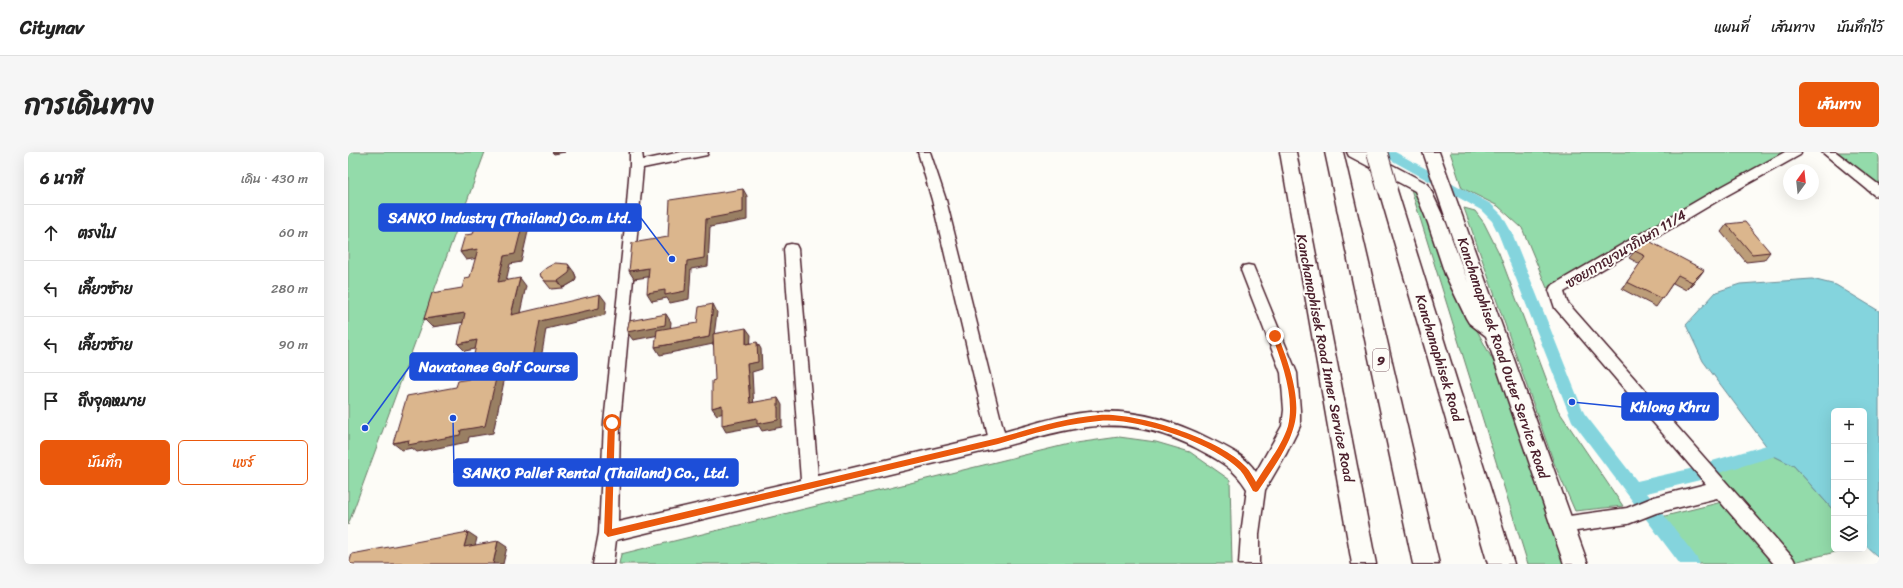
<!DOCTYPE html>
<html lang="th">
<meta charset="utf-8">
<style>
body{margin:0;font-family:Sriracha,"Playpen Sans Thai",sans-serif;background:#f6f6f6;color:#222}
.controls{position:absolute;right:12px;bottom:12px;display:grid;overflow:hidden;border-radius:6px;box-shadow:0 4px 16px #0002}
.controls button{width:36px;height:36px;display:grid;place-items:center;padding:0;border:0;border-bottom:1px solid #e0e0e0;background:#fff;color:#222;font:20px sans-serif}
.compass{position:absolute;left:1435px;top:12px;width:36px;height:36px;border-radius:50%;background:#fff;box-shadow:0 4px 16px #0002;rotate:15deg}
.stop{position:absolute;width:12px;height:12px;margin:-9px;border:3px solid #ea580c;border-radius:50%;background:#fff}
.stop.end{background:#ea580c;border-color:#fff;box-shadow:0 1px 4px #0008}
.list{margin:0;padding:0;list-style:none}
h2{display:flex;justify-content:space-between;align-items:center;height:52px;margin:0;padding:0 16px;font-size:17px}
h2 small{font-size:13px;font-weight:400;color:#767676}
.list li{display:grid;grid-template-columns:26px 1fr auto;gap:12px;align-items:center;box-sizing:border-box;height:56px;padding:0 16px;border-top:1px solid #e0e0e0}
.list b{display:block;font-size:15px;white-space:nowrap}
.list em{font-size:13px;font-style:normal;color:#767676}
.actions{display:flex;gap:8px;padding:12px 16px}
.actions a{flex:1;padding:9px 0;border:1px solid #ea580c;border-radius:6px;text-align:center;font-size:14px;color:#ea580c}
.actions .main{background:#ea580c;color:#fff}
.icon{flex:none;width:22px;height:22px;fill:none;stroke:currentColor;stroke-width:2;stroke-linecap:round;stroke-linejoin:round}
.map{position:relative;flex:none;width:1531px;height:412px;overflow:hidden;border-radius:6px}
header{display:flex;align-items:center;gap:24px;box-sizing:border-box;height:56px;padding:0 20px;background:#fff;border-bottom:1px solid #e0e0e0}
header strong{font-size:19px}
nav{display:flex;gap:22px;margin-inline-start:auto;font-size:14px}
.intro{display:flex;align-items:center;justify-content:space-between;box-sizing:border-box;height:96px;padding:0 24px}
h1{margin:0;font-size:28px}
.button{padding:10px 18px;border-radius:6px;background:#ea580c;color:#fff;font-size:14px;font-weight:700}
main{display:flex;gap:24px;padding:0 24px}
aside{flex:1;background:#fff;border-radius:6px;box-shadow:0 4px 16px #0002}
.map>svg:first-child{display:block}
</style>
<header>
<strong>Citynav</strong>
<nav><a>แผนที่</a><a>เส้นทาง</a><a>บันทึกไว้</a></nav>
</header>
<div class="intro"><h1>การเดินทาง</h1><a class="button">เส้นทาง</a></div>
<main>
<aside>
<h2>6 นาที<small>เดิน · 430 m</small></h2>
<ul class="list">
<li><svg class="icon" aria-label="ahead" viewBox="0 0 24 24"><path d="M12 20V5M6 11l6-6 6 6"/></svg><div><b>ตรงไป</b></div><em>60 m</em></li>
<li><svg class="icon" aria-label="left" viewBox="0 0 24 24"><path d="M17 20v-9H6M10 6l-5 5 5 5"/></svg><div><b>เลี้ยวซ้าย</b></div><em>280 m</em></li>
<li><svg class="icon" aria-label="left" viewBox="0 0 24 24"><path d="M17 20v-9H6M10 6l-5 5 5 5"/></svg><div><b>เลี้ยวซ้าย</b></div><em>90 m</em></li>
<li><svg class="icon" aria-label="arrive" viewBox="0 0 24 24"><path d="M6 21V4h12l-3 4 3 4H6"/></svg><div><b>ถึงจุดหมาย</b></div></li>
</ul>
<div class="actions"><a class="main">บันทึก</a><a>แชร์</a></div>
</aside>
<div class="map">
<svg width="1531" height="412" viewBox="0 0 1531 412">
<rect width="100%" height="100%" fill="#fdfcf7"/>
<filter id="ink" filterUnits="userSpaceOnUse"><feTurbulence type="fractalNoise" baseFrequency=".025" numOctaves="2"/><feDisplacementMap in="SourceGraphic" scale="8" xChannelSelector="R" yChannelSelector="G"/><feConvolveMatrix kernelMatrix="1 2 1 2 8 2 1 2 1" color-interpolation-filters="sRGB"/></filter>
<g filter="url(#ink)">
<g fill="#93dbaa" stroke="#6e7d6a">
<path d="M0 0H137L0 373Z"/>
<path d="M1102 0H1436L1199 136 1174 76 1150 54 1114 36Z"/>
<path d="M1486 0H1531V35Z"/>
<path d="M1062 34 1069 36 1122 165 1151 220 1219 412H1180Z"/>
<path d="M1116 56 1127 59 1136 71 1151 101 1210 258 1275 354 1227 359 1206 311Z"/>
<path d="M771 285 808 290 842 300 882 328 884 412H271L273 402 721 292Z"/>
<path d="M1426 304 1446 314 1486 359V397H1500L1446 410 1367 320 1396 310Z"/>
<path d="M1374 350 1429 412H1351L1313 365Z"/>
</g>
<path fill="#84d4dd" stroke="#6d8c96" d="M1464 127 1488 133 1531 159V406L1516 392V259H1486V359L1446 314 1426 304 1422 299 1355 209 1338 173 1368 140 1392 132Z"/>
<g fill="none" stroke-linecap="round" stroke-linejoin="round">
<g fill="#84d4dd" fill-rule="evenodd">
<path d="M1032 0H1047L1143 52 1154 63 1164 81 1236 261 1289 329 1346 316 1352 318 1354 323 1352 328 1299 341 1349 406 1352 412H1332L1224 269 1150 81 1144 69 1133 58 1034 3Z"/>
<path d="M1422 292 1428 294 1430 299 1428 304 1367 322 1361 320 1359 315 1361 310Z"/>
</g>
<g stroke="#4a1f2b" stroke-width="3">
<g id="minor">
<path d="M282 0H294L295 8 333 0H360L359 3 354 4 295 16 272 271 270 370 453 328 436 97 438 93 443 92 448 93 450 97 470 324 640 284 584 48 570 0H582L598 48 656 280C678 274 699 267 721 263 770 253 819 265 862 287 880 296 897 303 908 320L934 274 936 258 933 221 893 118 895 114 900 113 905 114 949 221 952 258V274L938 302 917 338 911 382V412H891L893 382 899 337C886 316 872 309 850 297 774 258 727 275 650 296L268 388 265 412H245L251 381 256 271 278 65 282 13Z"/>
<path d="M1437 0H1453L1452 3 1376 45 1216 140 1219 150 1445 406 1448 412H1426L1369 346 1308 361 1280 372 1214 381 1207 379 1205 373 1207 367 1214 365 1279 356 1306 345 1358 332 1207 156 1201 138 1203 134 1366 39Z"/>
<path d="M1474 0H1488L1531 33V44L1526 43Z"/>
</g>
</g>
<g stroke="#4a1f2b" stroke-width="3">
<g id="major">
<path d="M932 0H948L1028 412H1004Z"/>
<path d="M999 0H1020L1080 32 1098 71 1120 131 1075 0H1091L1240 412H1216L1138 184 1121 171 1118 166 1097 122 1080 71 1067 39 1001 4Z"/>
</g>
</g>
<g stroke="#4a1f2b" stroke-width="3">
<g id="highway">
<path d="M977 0H995L1091 412H1065Z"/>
<path d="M1039 29 1046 31 1048 35 1166 412H1140L1030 35 1032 31Z"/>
</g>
</g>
<use href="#minor" fill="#fdfcf7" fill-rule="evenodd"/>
<use href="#major" fill="#fdfcf7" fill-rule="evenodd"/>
<use href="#highway" fill="#fdfcf7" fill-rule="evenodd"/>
<g stroke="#4a1f2b" stroke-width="22" stroke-linecap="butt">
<path id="highway-bridge" d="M1029 0 1039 35"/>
</g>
<use href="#highway-bridge" stroke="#fdfcf7" stroke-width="20"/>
</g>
<g fill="#bc9d79" stroke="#4a1f2b">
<path d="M1379 72 1422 100 1416 108 1398 110 1373 80Z"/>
<path d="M1287 99 1350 126 1338 138 1325 131 1308 155 1274 137 1292 112 1281 106Z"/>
<path d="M226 120 228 125 227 129 215 136 203 137 191 122Z"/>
</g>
<g fill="#997f63" stroke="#4a1f2b">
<path d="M204 0H217L206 2Z"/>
<path d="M395 37 399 44V68L362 75 360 114 343 117 341 147 322 151 319 146 304 149 299 141 339 109 358 67Z"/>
<path d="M177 63 182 71 173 110 162 112 156 138 150 130 156 104Z"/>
<path d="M130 97 137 105 118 108 112 100Z"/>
<path d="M220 112 226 120 228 125 227 129 215 136 210 129Z"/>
<path d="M301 116 306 124 286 127 281 119Z"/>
<path d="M1356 118 1350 126 1338 138 1344 130Z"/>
<path d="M172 126 178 134 170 170 163 163Z"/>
<path d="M252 142 258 150 257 163 198 177 192 213 178 216 177 221 157 225 145 281 121 285 120 290 69 300 64 296 54 298 45 291 113 278 150 218 172 208 192 169Z"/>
<path d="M365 152 369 160 365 192 312 203 307 195 361 185Z"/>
<path d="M117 161 124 169 84 175 76 167Z"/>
<path d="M318 162 323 170 322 181 285 188 279 180Z"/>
<path d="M398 176 403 183 402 199 398 192Z"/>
<path d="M129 188 137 195 117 199 110 192Z"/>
<path d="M409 190 413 197 414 217 404 220 406 258 402 251 399 212Z"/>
<path d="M430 246 434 253V275L414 279 411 274 378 280 374 273Z"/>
<path d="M374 253 379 260 369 263 364 256Z"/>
<path d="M120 380 129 386 125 402 116 395Z"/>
<path d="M150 389 159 395 155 412H145Z"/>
</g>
<g fill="#dbb68d" stroke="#4a1f2b">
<path d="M395 37V60L358 67 356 106 339 109 337 139 317 143V138L299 141 301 116 281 119 284 91 320 85 322 48Z"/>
<path d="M177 63 167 102 156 104 150 130 172 126 163 163 252 142 251 156 192 169 185 206 172 208 171 214 150 218 137 274 113 278 112 283 60 293 61 288 45 291 59 244 108 235 110 229 121 227 129 188 110 192 117 161 76 167 84 141 114 136 117 126 122 125 130 97 112 100 117 83 125 82 128 71Z"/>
<path d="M1397 70 1422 100 1404 102 1379 72Z"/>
<path d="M1299 88 1356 118 1344 130 1330 123 1314 147 1279 130 1297 104 1287 99Z"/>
<path d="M207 111 220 112 222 117 221 121 210 129H197L191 122 198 116Z"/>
<path d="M365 152 361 185 307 195 309 178 349 171 351 155Z"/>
<path d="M318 162 317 173 279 180 281 169Z"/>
<path d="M398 176V192L409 190 410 210 399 212 402 251 430 246V268L409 272V266L374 273V253L364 256V229L367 228 365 182Z"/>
<path d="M120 380 116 395 150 389 145 412H1L4 402Z"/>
</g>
</g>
<path fill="#ea580c" d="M927 182 930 184C940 209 954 247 946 274 940 297 923 319 910 339L908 340 905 339C901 332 897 324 892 318 865 291 789 265 751 269 716 272 683 282 650 292L260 385 256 381 260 271 264 268 267 271 264 377 650 286C683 277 716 266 751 263 788 260 873 287 898 315 902 319 905 325 908 330 918 313 934 294 940 274 947 246 934 210 924 184Z"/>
<g text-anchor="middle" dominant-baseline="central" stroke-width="4" stroke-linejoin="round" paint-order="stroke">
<rect fill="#fdfcf7" stroke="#806168" stroke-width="1" x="1025" y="197" width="16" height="22" rx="3"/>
<g font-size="13" font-weight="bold" fill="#4a1f2b">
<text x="1033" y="208">9</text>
</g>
<g font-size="14" fill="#4a1f2b" stroke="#fdfcf7">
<text transform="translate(1278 97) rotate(-31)">ซอยกาญจนาภิเษก 11/4</text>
<text transform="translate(977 206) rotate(79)">Kanchanaphisek Road Inner Service Road</text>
<text transform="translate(1091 206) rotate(73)">Kanchanaphisek Road</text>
<text transform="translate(1155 206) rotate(71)">Kanchanaphisek Road Outer Service Road</text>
</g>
</g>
<path fill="none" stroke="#1d4ed8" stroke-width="1.5" d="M324 107L293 66M17 276L62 214M1224 250L1274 255M105 266L106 321"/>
<g fill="#1d4ed8" stroke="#fdfcf7" stroke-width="1.5">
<circle cx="324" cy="107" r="4"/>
<circle cx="17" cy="276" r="4"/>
<circle cx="1224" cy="250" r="4"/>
<circle cx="105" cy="266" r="4"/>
</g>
<g fill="#1d4ed8" stroke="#1d4ed8" stroke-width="1.5">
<rect x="31" y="52" width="262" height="27" rx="4"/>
<rect x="62" y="201" width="167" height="27" rx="4"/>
<rect x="1274" y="241" width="96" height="27" rx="4"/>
<rect x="106" y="307" width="284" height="27" rx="4"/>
</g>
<g font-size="15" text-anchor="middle" font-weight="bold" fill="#fff">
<text x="162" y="71">SANKO Industry (Thailand) Co.m Ltd.</text>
<text x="146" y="220">Navatanee Golf Course</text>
<text x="1322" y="260">Khlong Khru</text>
<text x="248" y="326">SANKO Pallet Rental (Thailand) Co., Ltd.</text>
</g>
</svg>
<div class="controls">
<button>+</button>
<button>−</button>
<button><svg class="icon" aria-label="locate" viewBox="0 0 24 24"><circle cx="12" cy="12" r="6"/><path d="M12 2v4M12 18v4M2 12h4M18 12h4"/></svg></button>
<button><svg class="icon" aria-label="layers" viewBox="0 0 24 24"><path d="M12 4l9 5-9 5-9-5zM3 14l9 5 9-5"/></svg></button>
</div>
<svg class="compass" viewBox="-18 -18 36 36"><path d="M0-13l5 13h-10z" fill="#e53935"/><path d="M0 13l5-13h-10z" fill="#767676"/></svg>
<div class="stop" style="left:264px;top:271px"></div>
<div class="stop end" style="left:927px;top:184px"></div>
</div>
</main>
